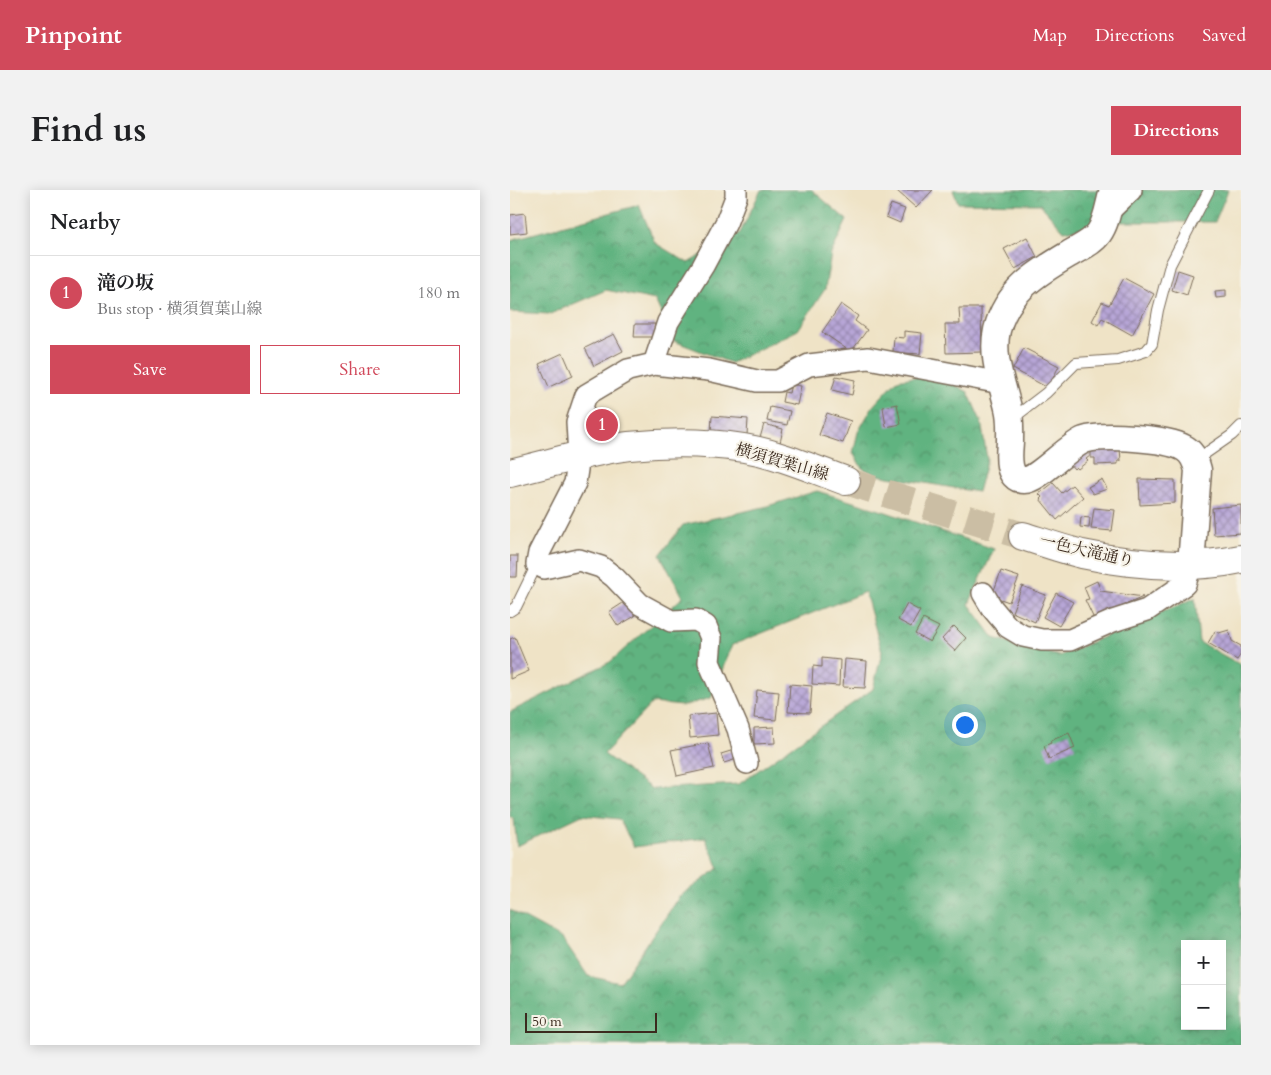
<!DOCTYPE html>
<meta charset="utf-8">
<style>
body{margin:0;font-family:Cardo,"Noto Serif JP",serif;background:#f2f2f2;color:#202124}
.controls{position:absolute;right:15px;bottom:15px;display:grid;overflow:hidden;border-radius:0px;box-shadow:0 2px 12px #0003}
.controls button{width:45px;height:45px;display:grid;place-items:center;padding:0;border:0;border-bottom:1px solid #e0e0e0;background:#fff;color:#202124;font:25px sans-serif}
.scale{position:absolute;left:15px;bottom:12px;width:132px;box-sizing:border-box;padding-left:5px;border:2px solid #3b2a1e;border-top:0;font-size:14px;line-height:18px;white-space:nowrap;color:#3b2a1e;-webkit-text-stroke:4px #f7f3e8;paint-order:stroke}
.you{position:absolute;left:454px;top:534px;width:18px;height:18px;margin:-12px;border:4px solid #fff;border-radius:50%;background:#1a73e8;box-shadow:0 0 0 8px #1a73e833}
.badge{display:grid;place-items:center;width:32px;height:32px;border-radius:50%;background:#d1495b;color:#fff;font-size:16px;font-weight:700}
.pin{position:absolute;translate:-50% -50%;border:2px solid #fff;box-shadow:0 1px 5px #0006}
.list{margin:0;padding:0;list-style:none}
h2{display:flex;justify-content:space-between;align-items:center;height:65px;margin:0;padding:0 20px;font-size:21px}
h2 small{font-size:16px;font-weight:400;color:#757577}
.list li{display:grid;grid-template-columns:32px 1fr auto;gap:15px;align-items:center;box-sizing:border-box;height:75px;padding:0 20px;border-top:1px solid #e0e0e0}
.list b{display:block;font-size:19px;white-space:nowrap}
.list p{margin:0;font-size:16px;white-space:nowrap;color:#757577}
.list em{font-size:16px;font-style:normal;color:#757577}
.actions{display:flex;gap:10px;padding:15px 20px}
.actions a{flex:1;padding:11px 0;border:1px solid #d1495b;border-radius:0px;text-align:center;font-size:18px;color:#d1495b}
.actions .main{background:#d1495b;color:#fff}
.map{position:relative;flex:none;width:731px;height:855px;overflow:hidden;border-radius:0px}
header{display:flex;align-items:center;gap:30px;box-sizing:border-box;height:70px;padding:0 25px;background:#d1495b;color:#fff}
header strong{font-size:24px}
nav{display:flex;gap:28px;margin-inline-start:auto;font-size:18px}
.intro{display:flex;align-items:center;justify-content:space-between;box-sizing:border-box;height:120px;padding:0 30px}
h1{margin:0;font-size:35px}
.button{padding:12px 22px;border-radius:0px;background:#d1495b;color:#fff;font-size:18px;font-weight:700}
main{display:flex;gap:30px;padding:0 30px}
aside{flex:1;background:#fff;border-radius:0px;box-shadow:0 2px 12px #0003}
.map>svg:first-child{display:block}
</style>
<header>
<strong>Pinpoint</strong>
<nav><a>Map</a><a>Directions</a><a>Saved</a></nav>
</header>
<div class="intro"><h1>Find us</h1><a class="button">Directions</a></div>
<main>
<aside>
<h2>Nearby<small></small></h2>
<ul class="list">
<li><span class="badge">1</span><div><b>滝の坂</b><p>Bus stop · 横須賀葉山線</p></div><em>180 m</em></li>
</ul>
<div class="actions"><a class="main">Save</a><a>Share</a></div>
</aside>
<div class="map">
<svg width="731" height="855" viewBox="0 0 731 855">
<defs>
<pattern id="forest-crowns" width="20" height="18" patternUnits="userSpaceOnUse" patternTransform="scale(1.25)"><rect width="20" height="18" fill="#61b380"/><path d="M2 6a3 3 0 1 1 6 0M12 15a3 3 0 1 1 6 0" fill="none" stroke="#519268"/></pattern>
<pattern id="building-cross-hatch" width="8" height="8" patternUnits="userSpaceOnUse" patternTransform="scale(1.25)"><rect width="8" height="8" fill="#b7a6d7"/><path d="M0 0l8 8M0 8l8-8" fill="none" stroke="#9687ae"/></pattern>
</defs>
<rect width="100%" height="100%" fill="#f7f3e8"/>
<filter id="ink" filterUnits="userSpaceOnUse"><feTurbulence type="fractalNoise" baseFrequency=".02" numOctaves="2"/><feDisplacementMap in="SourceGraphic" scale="10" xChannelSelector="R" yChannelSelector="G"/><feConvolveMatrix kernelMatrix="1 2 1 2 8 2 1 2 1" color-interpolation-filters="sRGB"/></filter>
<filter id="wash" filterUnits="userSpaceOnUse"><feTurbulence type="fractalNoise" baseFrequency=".0096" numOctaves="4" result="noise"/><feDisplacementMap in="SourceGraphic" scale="20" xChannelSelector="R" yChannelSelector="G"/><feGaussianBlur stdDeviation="1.12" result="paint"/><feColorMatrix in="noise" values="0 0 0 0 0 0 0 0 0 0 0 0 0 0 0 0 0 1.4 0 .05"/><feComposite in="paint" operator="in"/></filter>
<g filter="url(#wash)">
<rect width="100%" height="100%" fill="#efe3c6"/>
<g fill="url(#forest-crowns)" stroke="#4e6e4f" fill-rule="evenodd">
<path d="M251 0H302L337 30 321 64 315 99 288 140 221 173 164 151 145 110 96 100 40 124 0 122V50L129 15 145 53 178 73 230 43Z"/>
<path d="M443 0H718L705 32H606L554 41 530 14 448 13Z"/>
<path d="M422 184 440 192 458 202 471 231 477 269 468 302 367 285 352 278 343 263 348 242 363 216 387 190Z"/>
<path d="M307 301 373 321 484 359 459 414 484 448 549 466 685 408 689 452 731 475V855H0V720L53 749 78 786 110 793 170 706 209 678 195 648 124 657 109 629 72 625 7 656 4 629 0 627V522L100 472 173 407 150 365 173 335 254 317ZM355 402 372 462 363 499 229 594 142 599 94 564 142 513 173 516 201 508 222 455ZM675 754H712V836H675Z"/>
</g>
<g id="blocks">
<g fill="url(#building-cross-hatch)">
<path d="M388 0H423L406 18 387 1Z"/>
<path d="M381 14 395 19 390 33 376 27Z"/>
<path d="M15 23 17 42 0 44V25Z"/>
<path d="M517 47 527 67 505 79 494 59Z"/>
<path d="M668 80 683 85 677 105 662 100Z"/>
<path d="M614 88 644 104 622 145 592 128 588 135 582 131 592 112 599 115Z"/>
<path d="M716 100V107L706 108 705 101Z"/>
<path d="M331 114 348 126 345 131 357 140 341 162 312 142Z"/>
<path d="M449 118H471L472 162 436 163 435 134H450Z"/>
<path d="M125 134H145V147H124Z"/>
<path d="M394 141 412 143 410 164 383 162 384 147 394 148Z"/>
<path d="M104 144 113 161 84 176 75 158Z"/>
<path d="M514 158 549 176 538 198 503 179Z"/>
<path d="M53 163 63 186 39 197 29 174Z"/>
<path d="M326 186 345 190 342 205 322 200Z"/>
<path d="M281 194 291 196 287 215 272 212 274 202 279 203Z"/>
<path d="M387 214 391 234 376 237 373 217Z"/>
<path d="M260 217 280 221 277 235 257 231Z"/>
<path d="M317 223 341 231 333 253 309 245Z"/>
<path d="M202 226 238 229 237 245 201 242Z"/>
<path d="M254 234 273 239 270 253 250 248Z"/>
<path d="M610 258 611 271H608V274L585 275V268H581V259Z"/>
<path d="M576 261 580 266 576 269 578 271 568 279 566 277 564 279 559 273Z"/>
<path d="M592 289 597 299 583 304 578 297Z"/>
<path d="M629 289 665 290V313L630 315Z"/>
<path d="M543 293 552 303 562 295 573 307 547 330 530 309 532 307 529 304Z"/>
<path d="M731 315V343L704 345 702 318Z"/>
<path d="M584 318 605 320 602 341 581 339Z"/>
<path d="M571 327 580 328 579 338 570 337Z"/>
<path d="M0 366H8L7 387H0Z"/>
<path d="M491 381 509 387 499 412 482 406Z"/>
<path d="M587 391 591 401 633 407 584 429 575 410 579 409 574 397Z"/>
<path d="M512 396 536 405 525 432 502 422Z"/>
<path d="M546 403 563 412 549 436 533 427Z"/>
<path d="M116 411 125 426 108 436 99 422Z"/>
<path d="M397 414 410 421 401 437 388 430Z"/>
<path d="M413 429 429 437 420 452 405 444Z"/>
<path d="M444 436 456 448 445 461 432 449Z"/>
<path d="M719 440 722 451 731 456V464L727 470 698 453 705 441 709 443Z"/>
<path d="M5 447 19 481 0 489V449Z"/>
<path d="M312 468 330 470 329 496 302 494 303 476 312 477Z"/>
<path d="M335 469 357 471 355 498 333 497Z"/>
<path d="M280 494 302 496 300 523 278 522Z"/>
<path d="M247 500 269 502 266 530 244 528Z"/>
<path d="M206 523 208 545 180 548 178 526Z"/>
<path d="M264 537 265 553 244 554V538Z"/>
<path d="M559 543 565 558 539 569 534 556 541 553 540 551Z"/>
<path d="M198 553 204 578 167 586 161 560Z"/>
<path d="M224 560 227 569 214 573 211 564Z"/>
</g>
</g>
</g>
<g filter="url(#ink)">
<use href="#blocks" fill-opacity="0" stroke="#7a6b59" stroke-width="1"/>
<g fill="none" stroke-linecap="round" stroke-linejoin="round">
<path stroke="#cbbea4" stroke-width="28" stroke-dasharray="28 14" stroke-linecap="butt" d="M336 291 513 346"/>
<g stroke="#7a6b59" stroke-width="12">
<g id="service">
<path d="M502 229 536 203 566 173 608 170 636 161 642 154 648 120 660 75 699 0"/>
<path d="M686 270 722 245 731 236"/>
<path d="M0 421 6 417 27 374"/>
</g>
</g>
<g stroke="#7a6b59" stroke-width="24">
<g id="minor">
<path d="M595 25 621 0"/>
<path d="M144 174 158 132 193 76 216 33 226 7V0"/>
<path d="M473 403 482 418 498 437 513 446 532 450H560L603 431 637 420 675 394 681 375"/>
<path d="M237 573 228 539 199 472 201 448 196 436 186 430 161 431 130 414 104 387 91 377 69 370 34 378 27 374 29 363 65 293 69 266 67 232 76 205 118 180 144 174 199 180 247 191H268L299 175 358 168 491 193"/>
</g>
</g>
<g stroke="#7a6b59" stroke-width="29">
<path id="tertiary" d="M603 0C599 13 597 32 589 43 582 53 571 57 561 63 529 82 497 100 487 140 481 167 492 192 498 218 501 229 500 240 500 252 499 264 496 289 514 290 527 291 558 256 574 250 592 244 657 248 674 258 682 262 686 272 688 280L681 375"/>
</g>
<g stroke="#7a6b59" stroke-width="30">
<g id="primary">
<path d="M0 283C39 274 79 261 119 256 157 252 196 252 234 258 269 264 303 279 336 291"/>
<path d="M513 346C532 352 552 359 572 364 624 375 679 380 731 369"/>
</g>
</g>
<use href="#service" stroke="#fff" stroke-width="10"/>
<use href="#minor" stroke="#fff" stroke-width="21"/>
<use href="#tertiary" stroke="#fff" stroke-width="26"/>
<use href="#primary" stroke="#fff" stroke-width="28"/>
</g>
</g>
<g text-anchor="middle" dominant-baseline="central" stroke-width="4" stroke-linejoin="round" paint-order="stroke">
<g font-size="16" fill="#3b2a1e" stroke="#f7f3e8">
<text transform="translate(272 272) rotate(16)">横須賀葉山線</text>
<text transform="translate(577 361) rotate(13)">一色大滝通り</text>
</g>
</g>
</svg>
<div class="controls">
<button>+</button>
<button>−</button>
</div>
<div class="scale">50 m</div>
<div class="you"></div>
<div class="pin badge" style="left:92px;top:235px">1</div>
</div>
</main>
